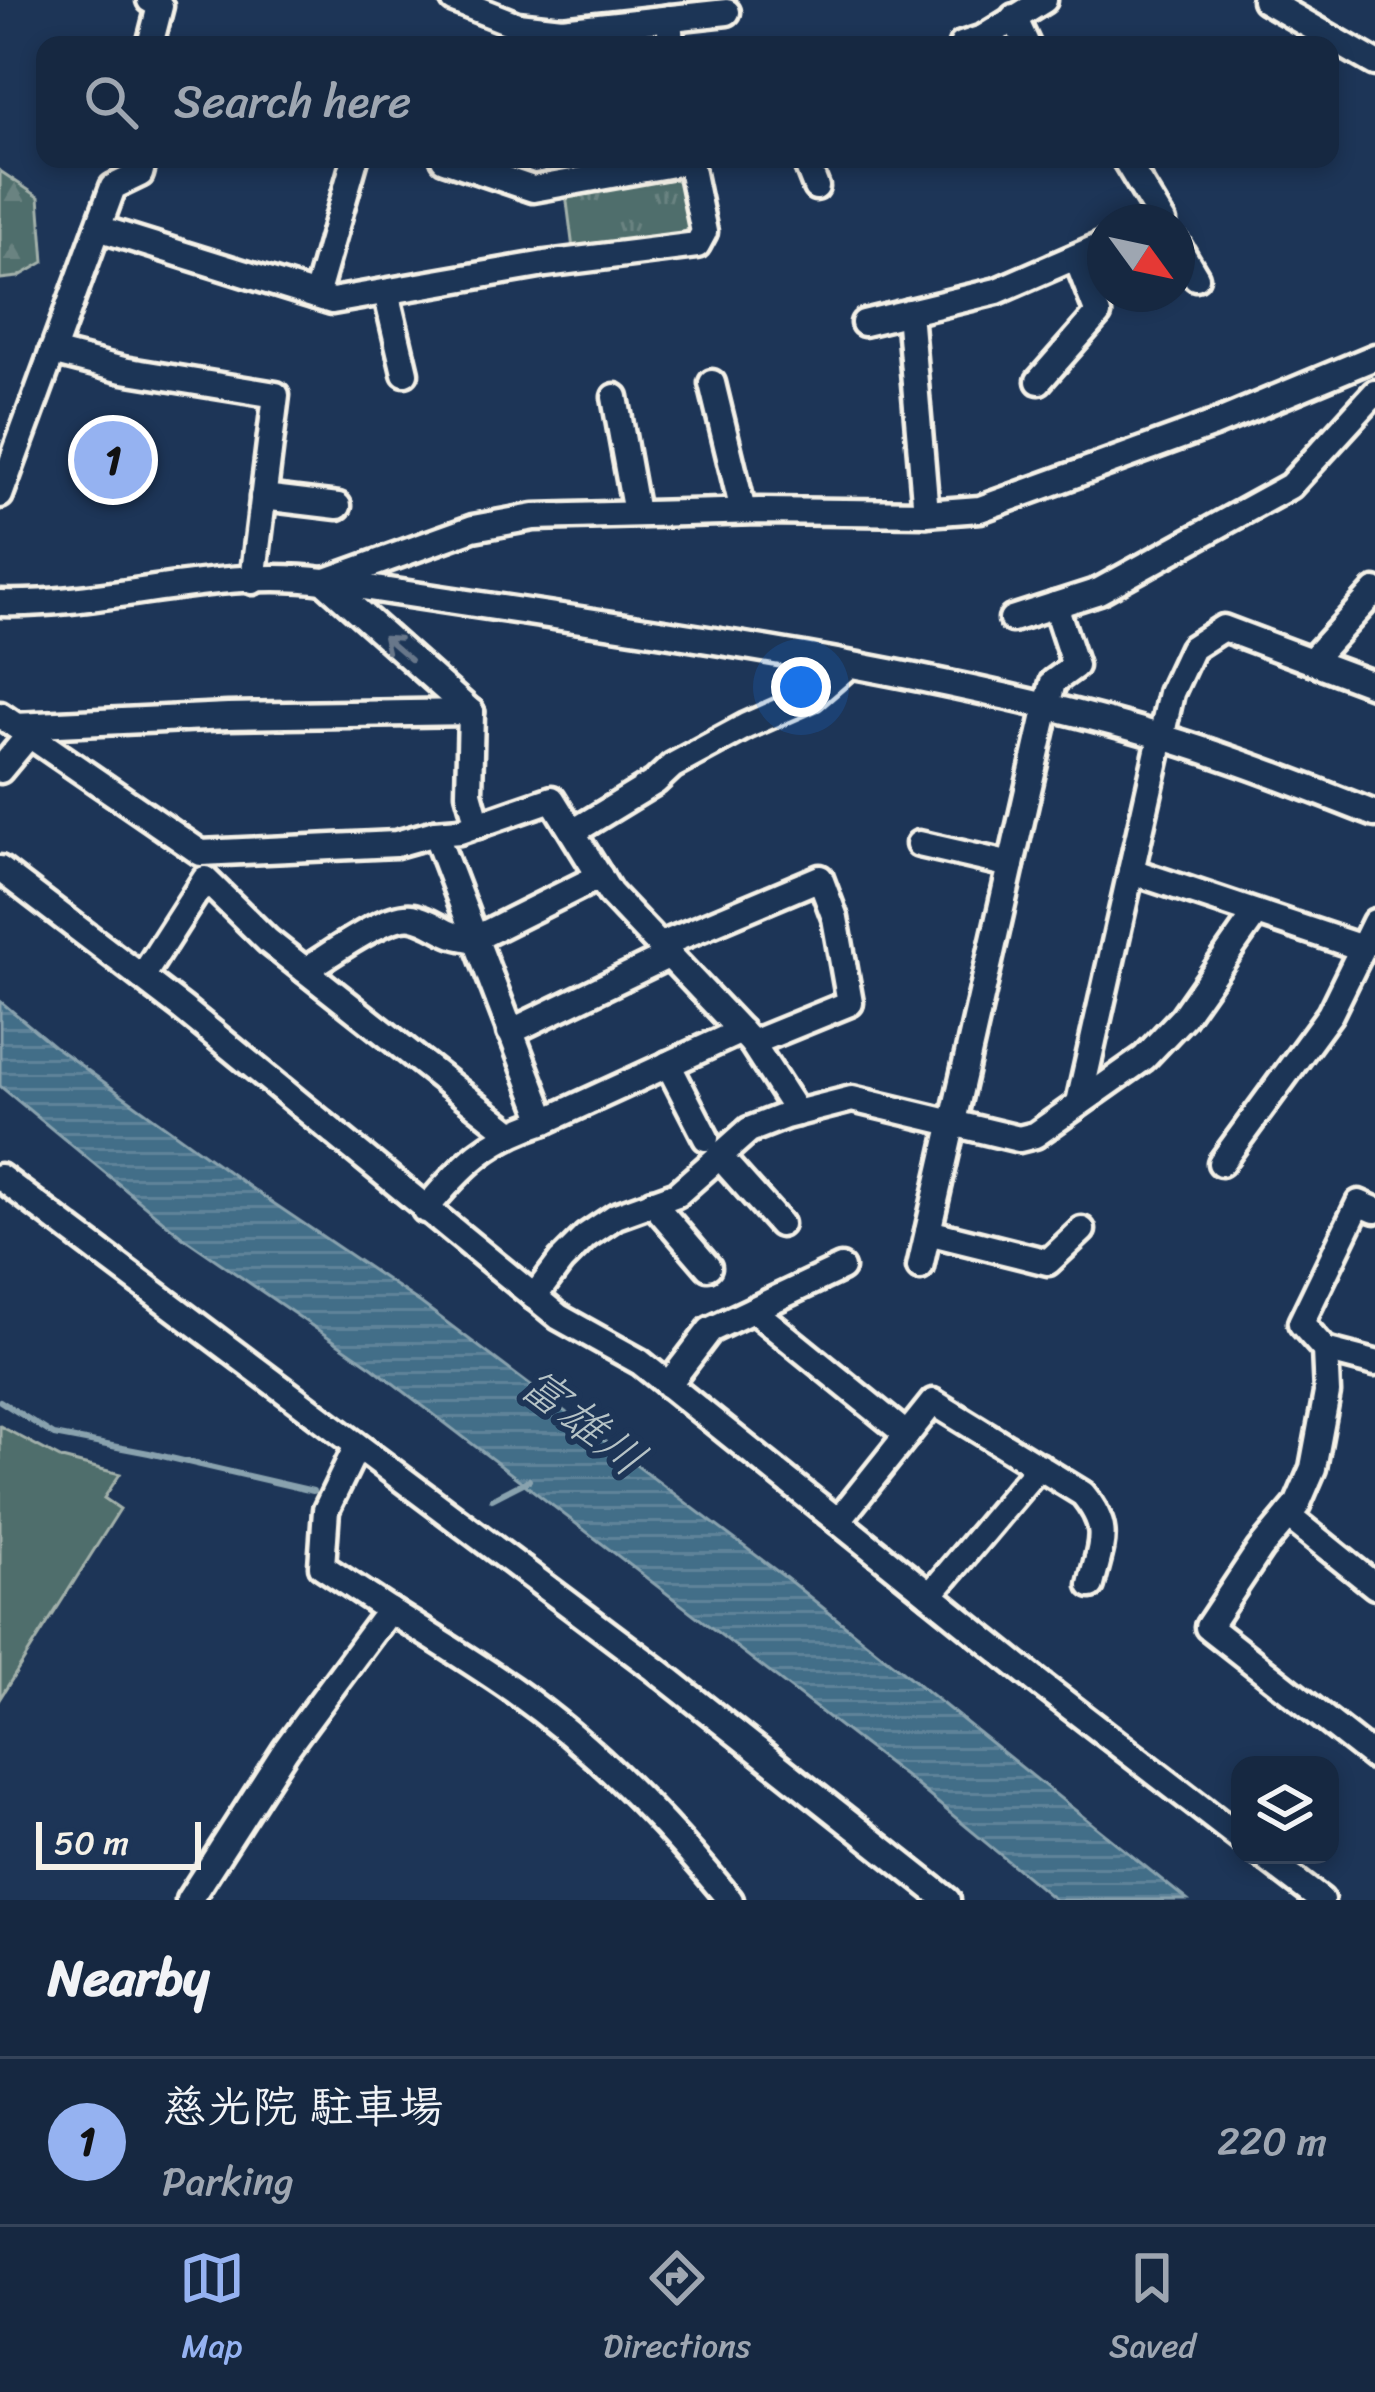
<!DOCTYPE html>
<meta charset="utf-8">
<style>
body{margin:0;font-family:Sriracha,"Klee One",sans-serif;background:#1f3048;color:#f1f3f6}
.controls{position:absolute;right:36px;bottom:36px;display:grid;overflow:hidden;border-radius:24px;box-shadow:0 6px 18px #0003}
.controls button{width:108px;height:108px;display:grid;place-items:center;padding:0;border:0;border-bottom:3px solid #35445a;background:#162841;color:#f1f3f6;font:60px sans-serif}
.compass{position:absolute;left:1087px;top:204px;width:108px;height:108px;border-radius:50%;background:#162841;box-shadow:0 6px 18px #0003;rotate:123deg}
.scale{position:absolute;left:36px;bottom:30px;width:165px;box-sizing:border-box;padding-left:12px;border:6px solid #f4f1e8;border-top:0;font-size:33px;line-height:42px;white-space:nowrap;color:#f4f1e8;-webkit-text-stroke:9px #1d3557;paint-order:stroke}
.you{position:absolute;left:801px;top:687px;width:42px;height:42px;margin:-30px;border:9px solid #fff;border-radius:50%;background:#1a73e8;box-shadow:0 0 0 18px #1a73e833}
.badge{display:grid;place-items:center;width:78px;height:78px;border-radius:50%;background:#95b2f1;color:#111;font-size:39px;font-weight:700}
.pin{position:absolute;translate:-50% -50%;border:6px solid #fff;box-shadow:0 3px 12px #0006}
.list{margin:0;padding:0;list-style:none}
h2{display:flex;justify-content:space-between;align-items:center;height:156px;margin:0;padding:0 48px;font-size:51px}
h2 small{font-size:39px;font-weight:400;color:#9ea6b1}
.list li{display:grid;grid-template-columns:78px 1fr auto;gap:36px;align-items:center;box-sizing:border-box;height:168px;padding:0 48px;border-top:3px solid #35445a}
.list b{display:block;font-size:45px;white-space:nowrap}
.list p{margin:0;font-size:39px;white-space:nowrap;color:#9ea6b1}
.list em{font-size:39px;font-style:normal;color:#9ea6b1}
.icon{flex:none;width:66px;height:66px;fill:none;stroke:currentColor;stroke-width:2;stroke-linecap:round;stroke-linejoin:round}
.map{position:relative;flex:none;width:1375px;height:1900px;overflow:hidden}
.search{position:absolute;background:#162841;box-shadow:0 6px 18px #0003;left:36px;right:36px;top:36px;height:132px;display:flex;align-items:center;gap:30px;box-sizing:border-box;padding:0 42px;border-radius:24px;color:#9ea6b1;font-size:45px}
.sheet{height:324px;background:#162841}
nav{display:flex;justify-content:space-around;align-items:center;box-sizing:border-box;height:168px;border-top:3px solid #35445a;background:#162841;font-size:33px;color:#9ea6b1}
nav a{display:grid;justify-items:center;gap:6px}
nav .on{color:#95b2f1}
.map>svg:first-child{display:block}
</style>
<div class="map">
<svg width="1375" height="1900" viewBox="0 0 1375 1900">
<defs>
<pattern id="forest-firs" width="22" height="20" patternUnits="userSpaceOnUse" patternTransform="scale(3)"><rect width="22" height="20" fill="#506e6c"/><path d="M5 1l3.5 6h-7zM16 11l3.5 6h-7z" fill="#6a8381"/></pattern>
<pattern id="park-tufts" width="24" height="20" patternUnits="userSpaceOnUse" patternTransform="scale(3)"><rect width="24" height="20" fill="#506e6c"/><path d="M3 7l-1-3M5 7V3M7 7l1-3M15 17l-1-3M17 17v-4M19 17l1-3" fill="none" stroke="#6a8381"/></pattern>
<pattern id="water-rules" width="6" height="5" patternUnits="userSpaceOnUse" patternTransform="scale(3)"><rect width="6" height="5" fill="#426e88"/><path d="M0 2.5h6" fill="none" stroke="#5e8399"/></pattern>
</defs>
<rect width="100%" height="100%" fill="#1d3557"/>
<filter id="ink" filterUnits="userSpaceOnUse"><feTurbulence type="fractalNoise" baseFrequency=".00833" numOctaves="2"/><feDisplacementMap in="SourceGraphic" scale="24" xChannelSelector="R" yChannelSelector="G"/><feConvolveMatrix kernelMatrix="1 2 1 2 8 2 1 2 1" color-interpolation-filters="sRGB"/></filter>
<g filter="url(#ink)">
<path fill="#506e6c" stroke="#a2b0aa" stroke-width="3" d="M0 1426 62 1459 120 1474 104 1498 120 1509 0 1698Z"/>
<path fill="url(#forest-firs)" stroke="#a2b0aa" stroke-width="3" d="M0 171 39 197 44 262 18 277 0 279Z"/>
<path fill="url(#park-tufts)" stroke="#a2b0aa" stroke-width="3" d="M669 176 682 183 691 222 684 235 573 249 566 194Z"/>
<path fill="url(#water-rules)" stroke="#89a2ae" stroke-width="3" d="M0 1001 54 1046 251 1188 421 1303 786 1578 1187 1900H1055L915 1784 372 1367 184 1238 0 1086Z"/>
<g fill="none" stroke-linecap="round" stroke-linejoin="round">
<g stroke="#89a2ae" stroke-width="6">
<path d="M0 1401 54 1435 149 1453 313 1491"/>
<path d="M492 1499 529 1480"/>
</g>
<g stroke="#f4f1e8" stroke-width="33">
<g id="minor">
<path d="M454 0 517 25 562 30 727 12"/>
<path d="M1265 0 1375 63"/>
<path d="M1014 17 1027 45"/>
<path d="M669 18 671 45"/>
<path d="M150 45 160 6 150 0"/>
<path d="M962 45 983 38 1044 0"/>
<path d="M444 159 533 189 690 161"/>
<path d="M805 159 816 187"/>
<path d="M1125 159 1163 222"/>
<path d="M98 228 332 301 545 264 697 245 704 232 689 159"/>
<path d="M1177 245 1196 277"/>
<path d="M386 292 405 373"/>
<path d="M316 296 355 159"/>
<path d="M909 312 926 513"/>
<path d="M864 323 997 291 1105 244"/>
<path d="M52 352 123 370 276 395 253 581"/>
<path d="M1039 381 1098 314 1076 257"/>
<path d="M712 383 743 511"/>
<path d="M615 397 636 513"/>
<path d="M0 495 113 187 140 174 144 159"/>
<path d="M263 497 338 506"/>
<path d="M324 581 471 712"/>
<path d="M326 581 473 528 534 517 760 511 926 513 980 509 1214 424 1375 357"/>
<path d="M0 603C108 606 217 567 324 581 582 622 845 653 1098 719 1193 743 1284 778 1375 814"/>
<path d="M1012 619 1099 591 1290 486 1375 393"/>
<path d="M1311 661 1375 591"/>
<path d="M471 712 469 793 478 825"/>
<path d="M0 715 201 853 396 844 435 833 460 831 552 799 610 893 752 1043 797 1113"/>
<path d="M16 726 228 716 471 712"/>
<path d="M0 770 29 735"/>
<path d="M573 832 655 782 672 766 746 726 812 697 848 666"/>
<path d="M435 833 545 1121 741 1031"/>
<path d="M919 844 1011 865"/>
<path d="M0 869 182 1008 559 1317 640 1362 1043 1686 1240 1838"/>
<path d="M1131 871 1362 948"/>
<path d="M661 945 820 878 835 918 850 1003 752 1043"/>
<path d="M305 970C329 956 387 912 413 917 437 922 444 937 474 939L600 876"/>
<path d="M142 977 205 879 268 941 510 1132"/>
<path d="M510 1032 670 955"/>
<path d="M668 1064 706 1138"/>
<path d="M1079 1103 1171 693 1192 648 1223 628 1375 685"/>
<path d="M720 1157 780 1224"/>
<path d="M1221 1163 1330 1014 1375 922"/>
<path d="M0 1177 655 1669 947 1900"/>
<path d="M652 1202 708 1267"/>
<path d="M425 1210C463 1164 488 1139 545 1121"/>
<path d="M1375 1210 1359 1203 1301 1323 1325 1350 1327 1393 1313 1468 1297 1505 1260 1549 1208 1627 1375 1758"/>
<path d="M928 1232 1048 1262 1082 1230"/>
<path d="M920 1267 1047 706 1053 682 1075 666 1055 605"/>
<path d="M534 1297 561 1261 586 1236 616 1216 677 1194 749 1130 785 1116 852 1099 1019 1139 1035 1135 1144 1058 1183 1017 1256 913"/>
<path d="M753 1310 907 1435"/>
<path d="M1325 1350 1375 1363"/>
<path d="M668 1385 710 1330 841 1268"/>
<path d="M1288 1516 1375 1586"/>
<path d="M838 1521 933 1402 1083 1494C1112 1530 1101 1543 1091 1585"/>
<path d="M930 1595 1039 1466"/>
<path d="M389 1610C430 1636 473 1662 513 1690 596 1748 666 1822 730 1900"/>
<path d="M1262 1855 1321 1900"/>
<path d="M189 1900 286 1749 389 1610 322 1566 326 1510 356 1448"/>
</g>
</g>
<use href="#minor" stroke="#1d3557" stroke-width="24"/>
</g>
<defs><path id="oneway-shaft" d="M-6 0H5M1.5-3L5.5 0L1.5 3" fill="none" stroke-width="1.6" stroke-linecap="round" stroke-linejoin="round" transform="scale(3)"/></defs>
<use stroke="#68778a" href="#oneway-shaft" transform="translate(397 648) rotate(-139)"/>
</g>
<g text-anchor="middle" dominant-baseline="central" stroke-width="12" stroke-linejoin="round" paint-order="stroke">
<g font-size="48" font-style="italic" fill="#b6c3c6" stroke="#1d3557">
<text transform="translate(583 1421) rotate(38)">富雄川</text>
</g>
</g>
</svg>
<div class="controls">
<button><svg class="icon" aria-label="layers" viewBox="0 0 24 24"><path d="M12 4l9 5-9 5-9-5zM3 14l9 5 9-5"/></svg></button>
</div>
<svg class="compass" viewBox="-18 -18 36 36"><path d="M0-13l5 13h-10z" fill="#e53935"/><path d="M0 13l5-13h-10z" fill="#9ea6b1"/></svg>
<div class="scale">50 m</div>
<div class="you"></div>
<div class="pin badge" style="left:113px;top:460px">1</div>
<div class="search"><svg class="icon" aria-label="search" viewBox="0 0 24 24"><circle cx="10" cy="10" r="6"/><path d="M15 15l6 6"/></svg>Search here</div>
</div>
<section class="sheet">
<h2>Nearby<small></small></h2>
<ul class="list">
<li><span class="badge">1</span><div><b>慈光院 駐車場</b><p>Parking</p></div><em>220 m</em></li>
</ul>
</section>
<nav>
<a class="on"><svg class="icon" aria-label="map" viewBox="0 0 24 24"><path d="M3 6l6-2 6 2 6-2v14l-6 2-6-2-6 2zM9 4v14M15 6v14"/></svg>Map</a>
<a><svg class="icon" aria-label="directions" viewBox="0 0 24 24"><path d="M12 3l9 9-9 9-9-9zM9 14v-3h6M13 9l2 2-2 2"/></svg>Directions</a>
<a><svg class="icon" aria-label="saved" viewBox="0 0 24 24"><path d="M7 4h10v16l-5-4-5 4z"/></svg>Saved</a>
</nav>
